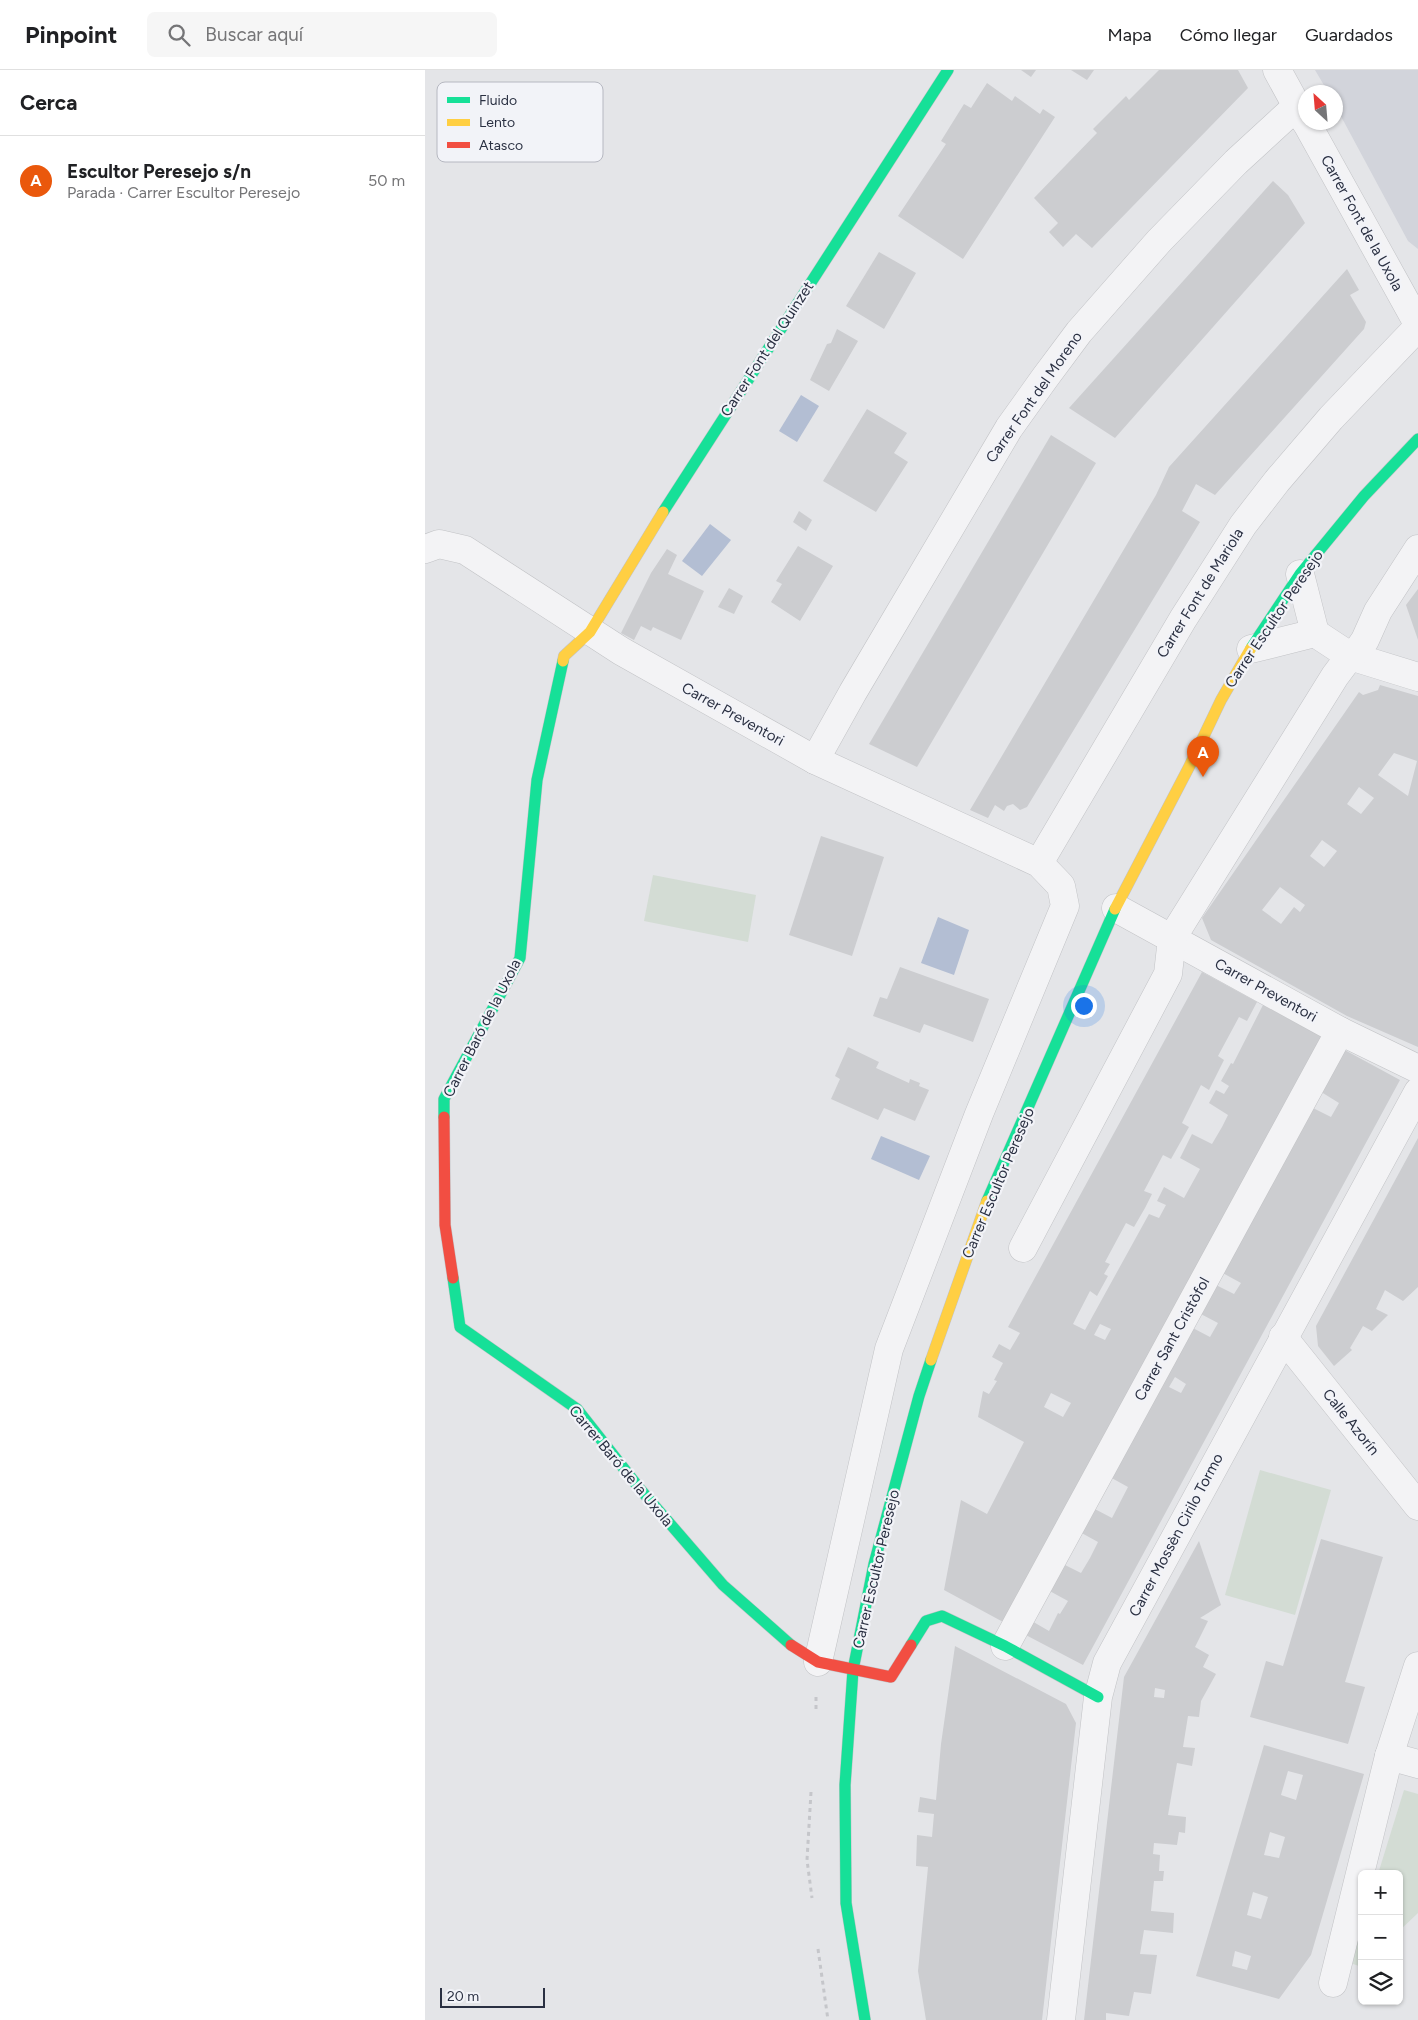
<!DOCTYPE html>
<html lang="es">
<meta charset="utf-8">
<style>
body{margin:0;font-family:Figtree,sans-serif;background:#f6f6f6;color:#202124}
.controls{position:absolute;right:15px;bottom:15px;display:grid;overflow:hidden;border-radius:8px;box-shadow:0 1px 4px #0004}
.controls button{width:45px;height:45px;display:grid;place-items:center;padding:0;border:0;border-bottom:1px solid #e0e0e0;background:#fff;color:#202124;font:25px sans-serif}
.compass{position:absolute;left:873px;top:15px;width:45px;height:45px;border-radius:50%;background:#fff;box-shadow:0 1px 4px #0004;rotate:334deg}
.scale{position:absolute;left:15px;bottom:12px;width:105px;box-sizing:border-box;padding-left:5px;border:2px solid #2a3042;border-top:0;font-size:14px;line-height:18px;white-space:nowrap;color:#2a3042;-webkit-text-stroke:4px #f2f3f8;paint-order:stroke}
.you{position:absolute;left:658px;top:935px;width:18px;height:18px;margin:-12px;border:4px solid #fff;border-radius:50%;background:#1a73e8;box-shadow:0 0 0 8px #1a73e833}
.badge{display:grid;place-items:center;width:32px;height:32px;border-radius:50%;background:#ea580c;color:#fff;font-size:16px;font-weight:700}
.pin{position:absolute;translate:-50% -41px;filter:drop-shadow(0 1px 2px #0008)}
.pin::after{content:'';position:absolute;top:26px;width:18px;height:15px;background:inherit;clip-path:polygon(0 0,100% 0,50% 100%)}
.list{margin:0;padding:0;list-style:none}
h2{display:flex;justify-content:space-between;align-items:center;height:65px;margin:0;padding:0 20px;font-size:21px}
h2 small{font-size:16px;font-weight:400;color:#757577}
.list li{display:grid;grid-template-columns:32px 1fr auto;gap:15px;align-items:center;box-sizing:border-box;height:90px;padding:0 20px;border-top:1px solid #e0e0e0}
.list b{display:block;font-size:19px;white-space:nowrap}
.list p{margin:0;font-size:16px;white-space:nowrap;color:#757577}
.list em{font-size:16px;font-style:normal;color:#757577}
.icon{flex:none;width:28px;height:28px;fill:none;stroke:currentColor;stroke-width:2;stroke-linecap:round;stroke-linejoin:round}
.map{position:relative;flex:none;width:993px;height:1950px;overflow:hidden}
header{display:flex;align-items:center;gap:30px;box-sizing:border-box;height:70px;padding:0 25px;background:#fff;border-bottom:1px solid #e0e0e0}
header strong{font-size:24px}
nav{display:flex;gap:28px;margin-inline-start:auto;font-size:18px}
.search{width:350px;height:45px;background:#f6f6f6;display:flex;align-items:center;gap:12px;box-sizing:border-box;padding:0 18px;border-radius:8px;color:#757577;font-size:19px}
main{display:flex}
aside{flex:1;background:#fff}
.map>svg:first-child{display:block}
</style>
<header>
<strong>Pinpoint</strong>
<div class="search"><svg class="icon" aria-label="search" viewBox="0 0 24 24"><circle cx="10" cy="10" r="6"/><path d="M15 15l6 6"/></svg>Buscar aquí</div>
<nav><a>Mapa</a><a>Cómo llegar</a><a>Guardados</a></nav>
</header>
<main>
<aside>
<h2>Cerca<small></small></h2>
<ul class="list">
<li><span class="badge">A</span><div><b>Escultor Peresejo s/n</b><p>Parada · Carrer Escultor Peresejo</p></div><em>50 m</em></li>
</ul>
</aside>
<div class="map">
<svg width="993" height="1950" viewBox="0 0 993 1950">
<rect width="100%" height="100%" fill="#e4e5e8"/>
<path fill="#d2d4db" d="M890 0H993V179L983 171 911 37V22H903Z"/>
<g fill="#d3dcd4">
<path d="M228 805 331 825 323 872 219 851Z"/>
<path d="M835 1400 906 1420 870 1545 800 1525Z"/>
<path d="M979 1720 993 1724V1843L974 1861V1804H953Z"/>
<path d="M937 1857V1897L925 1893Z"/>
</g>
<g fill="#b3bed3">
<path d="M376 325 394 336 372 372 354 361Z"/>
<path d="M285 454 306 470 277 506 257 491Z"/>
<path d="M513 847 544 860 529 905 496 893Z"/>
<path d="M456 1066 505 1086 494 1110 446 1089Z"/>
</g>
<g fill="#cccdd0" fill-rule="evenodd">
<path d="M596 0H611L606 7Z"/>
<path d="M646 0H669L662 10Z"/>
<path d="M734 0H813L823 18 667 178 651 164 638 177 624 162 633 153 609 128 672 63 668 59 701 26 704 30Z"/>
<path d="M562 13 587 31 590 26 615 44 618 39 630 47 538 189 473 146 521 74 516 71 539 34 546 38Z"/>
<path d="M848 111 863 125 880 153 690 368 644 338Z"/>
<path d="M454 182 491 203 459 259 421 236Z"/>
<path d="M922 199 934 220 925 225 941 252 939 259 790 425 771 414 757 441 775 452 602 737 595 740 588 734 582 736 579 741 570 735 563 748 545 740 731 425 744 397Z"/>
<path d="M412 259 433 271 404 321 385 310 402 274 406 273Z"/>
<path d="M442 339 482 363 469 383 483 392 451 442 398 411Z"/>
<path d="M626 365 671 393 492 697 444 674Z"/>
<path d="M374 441 387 450 381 461 368 452Z"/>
<path d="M373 476 408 496 375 551 346 532 357 514 351 511Z"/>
<path d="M242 479 252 485 243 504 279 521 256 570 228 557 226 561 216 556 209 570 196 563 226 503Z"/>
<path d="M304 518 318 526 309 544 293 537Z"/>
<path d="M993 519V570L981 535Z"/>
<path d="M955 615 993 626V977L922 946 786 870 777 848 934 622 938 625 953 620ZM969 683 992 691 983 726 953 705ZM934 717 949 728 936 744 922 734ZM897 770 912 781 899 797 885 786ZM855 817 880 835 875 842 869 837 856 854 837 840Z"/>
<path d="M396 766 459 787 427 886 364 865Z"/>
<path d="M475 897 564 929 548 972 499 954 495 963 448 946 455 927 462 929Z"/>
<path d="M777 902 832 932 822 951 814 947 793 986 799 990 784 1020 776 1015 757 1053 764 1057 746 1089 738 1085 719 1121 727 1124 720 1138 709 1157 701 1153 680 1192 685 1194 679 1204 683 1206 672 1226 665 1221 648 1254 660 1260 724 1144 734 1148 741 1135 732 1131 739 1117 759 1128 775 1099 755 1088 767 1064 787 1074 797 1057 803 1045 784 1033 791 1020 799 1024 804 1016 796 1011 806 993 808 994 838 935 897 967 580 1553 519 1520 536 1430 562 1444 599 1372 553 1347 558 1321 564 1324 572 1311 569 1310 578 1293 567 1287 574 1274 585 1280 595 1263 583 1257ZM675 1254 686 1259 680 1270 669 1265ZM626 1323 646 1333 638 1347 619 1337Z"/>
<path d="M423 977 454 992 451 998 484 1013 485 1009 495 1013 494 1016 504 1020 490 1051 459 1038 453 1050 406 1029 415 1009 410 1006Z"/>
<path d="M916 978 975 1010 658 1595 597 1563 605 1550 624 1561 633 1543 635 1544 643 1531 621 1519 636 1493 656 1503 665 1488 673 1472 653 1461 666 1437 687 1448 703 1417 683 1406 764 1256 785 1267 793 1253 772 1242 787 1213 809 1224 816 1213 794 1201 884 1036 906 1047 914 1033 893 1020ZM750 1307 761 1314 756 1323 744 1317Z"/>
<path d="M993 1068V1217L978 1231 960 1220 951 1239 963 1245 947 1261 938 1256 925 1278 927 1280 909 1296 893 1276 891 1256Z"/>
<path d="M896 1469 958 1487 920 1612 940 1617 923 1674 825 1647 841 1591 858 1596Z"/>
<path d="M774 1471 796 1535 775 1548 783 1551 770 1577 784 1585 778 1597 791 1604 776 1631 774 1647 763 1646 758 1677 770 1678 767 1696 752 1693 743 1745 761 1747 760 1763 754 1762 752 1775 729 1773 728 1784 735 1785 734 1801H739L738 1811H729L726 1841 749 1843 748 1863 719 1860 715 1884 732 1885 726 1924 709 1922 704 1946 681 1943V1950H659L699 1607ZM730 1618 740 1620 739 1628 729 1627Z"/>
<path d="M530 1576 641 1634 651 1653 617 1950H501L493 1901 503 1797 491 1796 492 1765 507 1767 509 1744 493 1742 495 1727 511 1730 516 1674Z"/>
<path d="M839 1675 939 1704 886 1885 854 1929 771 1906ZM863 1701 878 1705 871 1730 856 1725ZM845 1762 860 1767 854 1788 839 1785ZM828 1822 843 1827 836 1849 822 1845ZM810 1881 826 1886 822 1900 807 1896Z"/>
</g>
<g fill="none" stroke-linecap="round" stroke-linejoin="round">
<g stroke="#c2c3c6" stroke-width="29">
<g id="street">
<path d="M852 0 880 51"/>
<path d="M881 52 993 254"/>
<path d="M0 479 14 474 40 480 196 581 390 690 614 793 636 816 640 836 554 1044 464 1279 393 1592"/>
<path d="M875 504 890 563 925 586 993 607"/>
<path d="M826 579 890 563"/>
<path d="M390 690 428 622 584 358 619 309 654 262 734 171 811 92 872 36"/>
<path d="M614 793 758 549 818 455 852 411 906 348 993 257"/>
<path d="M691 838 915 961 993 999"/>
<path d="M598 1178 743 904 747 868 910 606 925 586 933 580 940 570 953 541 993 479"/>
<path d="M858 1267 993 1436"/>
<path d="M580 1576 915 961"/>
<path d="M964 1686 993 1694"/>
<path d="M908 1913 964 1686 993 1596"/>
<path d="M636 1950 673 1627 682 1593 993 1022"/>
</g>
</g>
<g stroke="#c2c3c6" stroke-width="12">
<g id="fast">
<path d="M238 442 523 0"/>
<path d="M826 578 875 504 939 426 993 369"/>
<path d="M19 1047V1029L95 888 112 710 138 591"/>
<path d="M562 1131 690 839"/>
<path d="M28 1208 35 1257 152 1339 215 1419 298 1515 366 1575"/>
<path d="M486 1575 501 1551 517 1546 580 1576 673 1627"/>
<path d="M440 1950 421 1833 420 1715 428 1600 449 1494 494 1326 506 1290"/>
</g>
</g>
<g stroke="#c2c3c6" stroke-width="12">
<g id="slow">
<path d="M138 591 139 586 165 562 238 442"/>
<path d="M690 839 764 697 796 630 826 578"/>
<path d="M506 1290 562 1131"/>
</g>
</g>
<g stroke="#c2c3c6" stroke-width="12">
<g id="jam">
<path d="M19 1047 20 1155 28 1208"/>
<path d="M366 1575 393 1592 466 1607 486 1575"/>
</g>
</g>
<g stroke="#c5c6ca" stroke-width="3" stroke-dasharray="4 4" stroke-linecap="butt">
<path d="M391 1639V1625"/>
<path d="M386 1722 382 1790 387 1828"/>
<path d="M393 1879 403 1950"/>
</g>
<use href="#street" stroke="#f3f3f5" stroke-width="28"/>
<use href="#fast" stroke="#16e098" stroke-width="11"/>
<use href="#slow" stroke="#ffcf43" stroke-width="11"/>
<use href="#jam" stroke="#f24e42" stroke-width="11"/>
</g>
<g text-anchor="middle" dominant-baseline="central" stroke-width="4.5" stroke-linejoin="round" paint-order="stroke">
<g font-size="15" fill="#2a3042" stroke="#f2f3f8">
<text transform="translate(937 153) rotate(61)">Carrer Font de la Uxola</text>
<text transform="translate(342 279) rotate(-57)">Carrer Font del Quinzet</text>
<text transform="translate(609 327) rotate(-55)">Carrer Font del Moreno</text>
<text transform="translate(775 523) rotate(-58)">Carrer Font de Mariola</text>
<text transform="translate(849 549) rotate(-56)">Carrer Escultor Peresejo</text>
<text transform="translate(308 644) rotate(29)">Carrer Preventori</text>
<text transform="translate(841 920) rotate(29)">Carrer Preventori</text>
<text transform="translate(57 958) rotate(-63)">Carrer Baró de la Uxola</text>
<text transform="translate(573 1113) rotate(-67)">Carrer Escultor Peresejo</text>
<text transform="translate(747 1269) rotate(-61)">Carrer Sant Cristòfol</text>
<text transform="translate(926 1352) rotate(51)">Calle Azorín</text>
<text transform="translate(196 1396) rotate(50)">Carrer Baró de la Uxola</text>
<text transform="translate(751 1465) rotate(-62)">Carrer Mossèn Cirilo Tormo</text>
<text transform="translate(451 1499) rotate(-77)">Carrer Escultor Peresejo</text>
</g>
</g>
<rect x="12" y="12" width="166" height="80" rx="8" fill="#f2f3f8" stroke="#b6b8c1" stroke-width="1"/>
<rect x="22" y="27" width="23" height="6" fill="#16e098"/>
<rect x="22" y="49" width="23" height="7" fill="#ffcf43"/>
<rect x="22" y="72" width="23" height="6" fill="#f24e42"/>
<g font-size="14" fill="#2a3042">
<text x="54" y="35">Fluido</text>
<text x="54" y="57">Lento</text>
<text x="54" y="80">Atasco</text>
</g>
</svg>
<div class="controls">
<button>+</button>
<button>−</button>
<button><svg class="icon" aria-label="layers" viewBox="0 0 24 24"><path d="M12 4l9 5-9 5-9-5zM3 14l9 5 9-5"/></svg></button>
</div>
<svg class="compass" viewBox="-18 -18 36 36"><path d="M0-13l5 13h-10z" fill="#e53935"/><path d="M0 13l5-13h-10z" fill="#757577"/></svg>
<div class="scale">20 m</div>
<div class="you"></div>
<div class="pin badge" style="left:778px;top:707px">A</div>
</div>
</main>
